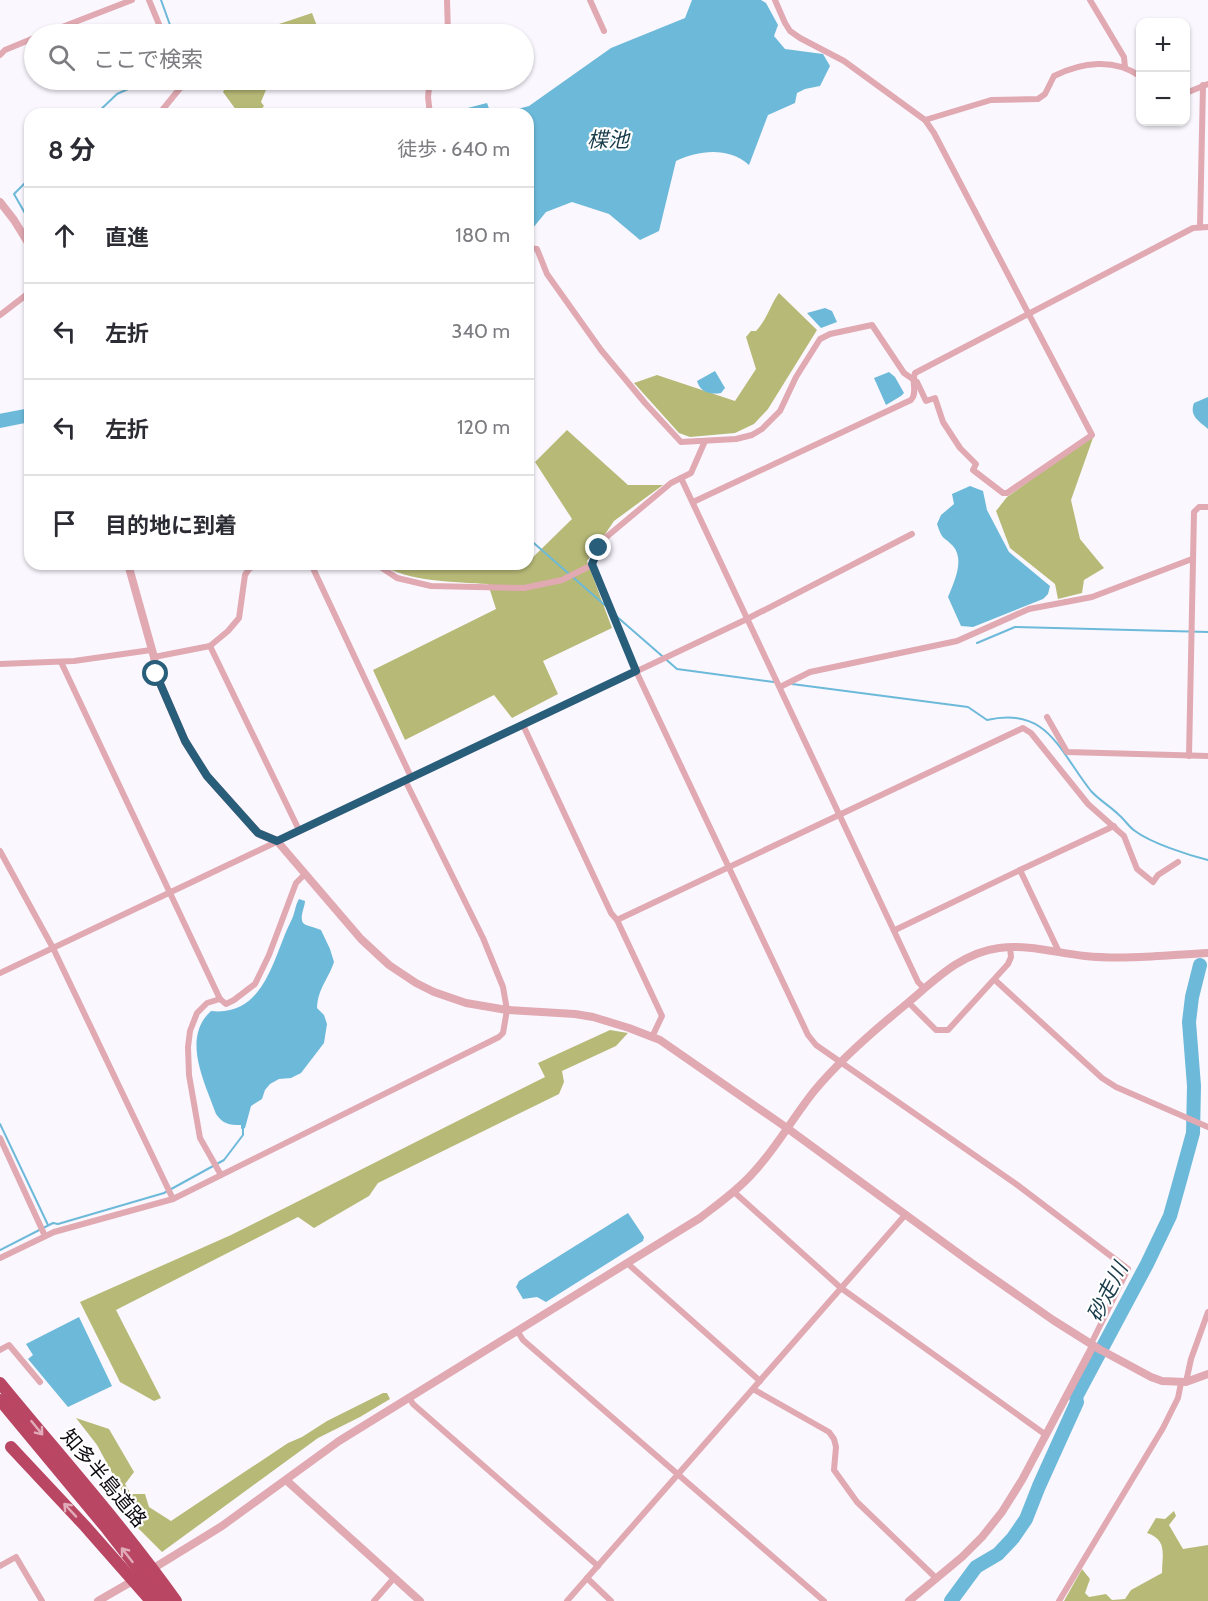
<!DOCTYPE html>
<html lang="ja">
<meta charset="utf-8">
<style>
body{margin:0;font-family:Cabin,"Noto Sans JP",sans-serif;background:#f7f7f7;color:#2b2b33}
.controls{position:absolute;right:18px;top:18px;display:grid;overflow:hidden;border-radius:12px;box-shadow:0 2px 4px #0004}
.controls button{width:54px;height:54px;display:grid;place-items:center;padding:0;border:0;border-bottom:2px solid #e1e1e2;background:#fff;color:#2b2b33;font:30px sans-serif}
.stop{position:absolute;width:18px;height:18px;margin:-14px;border:4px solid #285e7a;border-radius:50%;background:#fff}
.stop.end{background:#285e7a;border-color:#fff;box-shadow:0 2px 6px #0008}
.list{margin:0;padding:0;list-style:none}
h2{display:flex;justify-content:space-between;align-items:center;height:78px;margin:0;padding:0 24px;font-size:26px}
h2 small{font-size:20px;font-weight:400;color:#7c7c81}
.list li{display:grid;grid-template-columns:39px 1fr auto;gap:18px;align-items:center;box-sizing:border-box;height:96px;padding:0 24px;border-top:2px solid #e1e1e2}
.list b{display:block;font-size:22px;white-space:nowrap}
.list em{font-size:20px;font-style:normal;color:#7c7c81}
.icon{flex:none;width:33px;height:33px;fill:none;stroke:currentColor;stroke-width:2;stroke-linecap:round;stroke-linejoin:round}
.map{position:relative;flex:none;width:1208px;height:1601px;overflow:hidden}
.search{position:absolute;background:#fff;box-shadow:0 2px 4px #0004;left:24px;top:24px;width:510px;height:66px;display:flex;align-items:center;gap:15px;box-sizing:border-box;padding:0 21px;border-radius:33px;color:#7c7c81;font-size:22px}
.panel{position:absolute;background:#fff;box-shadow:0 2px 4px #0004;left:24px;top:108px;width:510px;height:462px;border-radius:18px}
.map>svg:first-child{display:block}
</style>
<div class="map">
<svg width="1208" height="1601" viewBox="0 0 1208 1601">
<rect width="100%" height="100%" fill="#fbf7ff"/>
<g fill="#b7ba77">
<path d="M312 13 320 34H259L270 27Z"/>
<path d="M229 80H270L261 102 264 106 257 114H239L223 92Z"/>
<path d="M779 293 817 330 768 409 754 424 735 433 690 437 679 433 634 383 657 375 735 401 756 369 746 337 751 331H756C768 318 769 307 779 293Z"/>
<path d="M567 430 628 485H663L614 521 587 561 612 628 543 661 558 694 512 718 494 695 405 740 373 670 496 609 488 584C455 582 408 582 380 564H488L499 570 528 564V562L572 519 535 462Z"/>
<path d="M1094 435 1071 500 1080 539 1104 568 1084 580 1082 593 1058 599 1055 584 1010 548 996 511 1007 497Z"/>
<path d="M610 1030 628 1033 616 1046 562 1071 564 1082 559 1094 378 1183 369 1196 314 1228 298 1217 116 1310 161 1398 154 1401 120 1382 80 1302 231 1235 545 1077 538 1063Z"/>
<path d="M383 1393H387L390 1399 360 1417 318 1438 162 1552 134 1524 136 1517 97 1445 76 1418 109 1429 134 1472 125 1484 131 1494H145L149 1507 171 1521 288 1443 302 1437 327 1421Z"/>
<path d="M1174 1511 1176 1516 1169 1525 1183 1549 1208 1545V1601H1064L1082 1569 1090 1579 1085 1593 1089 1597 1106 1594 1112 1600 1125 1599 1131 1590 1162 1573C1162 1555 1168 1540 1147 1533L1156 1518 1165 1519Z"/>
</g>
<g fill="#6cb9d9">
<path d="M692 0H761L766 3 778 25 774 36 785 49 823 54 830 66 820 86 805 89 797 93 795 103 768 115 749 165C729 147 699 150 676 161L659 231 640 240 609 214 572 202 546 212 528 234V114H499L529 106 611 48 685 18Z"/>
<path d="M487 103 491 114H443H444Z"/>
<path d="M825 308 832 311 837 322 821 328 807 313Z"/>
<path d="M715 371 725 388 721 393C710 395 700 392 697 381Z"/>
<path d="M889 372 895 377 904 393 901 396 886 405 874 378Z"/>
<path d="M1208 397V429C1199 421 1189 416 1194 403Z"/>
<path d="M970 486 983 491 987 510 1009 552 1050 586 1048 594 1043 599 973 627 961 626 948 597C954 582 965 560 953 546 943 535 943 542 937 524L941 515 954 504 952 494Z"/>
<path d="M299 899 305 901C305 908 297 921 306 925 311 927 317 928 321 930L330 949 334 962C328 980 318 988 317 1008L324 1015 327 1024 324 1043 301 1073 291 1078 279 1079 270 1084 265 1090 262 1099 251 1106 245 1128 241 1129V1125C229 1125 223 1124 216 1114 205 1083 181 1038 211 1011 265 1017 273 957 291 921 295 914 295 905 299 899Z"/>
<path d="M628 1213 644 1237 643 1241 546 1302 537 1297 523 1299 516 1287 519 1281Z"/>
<path d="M79 1317 112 1386 68 1407 28 1359 33 1355 26 1344Z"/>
</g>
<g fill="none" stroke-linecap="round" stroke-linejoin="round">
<g stroke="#6cb9d9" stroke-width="2">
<path d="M161 0 170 25 175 34"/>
<path d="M96 114 117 94 148 80"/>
<path d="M30 178 14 194 30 222"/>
<path d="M528 538 607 607"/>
<path d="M615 615 677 669 774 682"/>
<path d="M977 643 1015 627 1208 632"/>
<path d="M792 684 968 707 987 720C1048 706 1059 751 1091 791 1099 800 1110 806 1119 815 1125 820 1129 827 1135 831 1151 843 1188 855 1208 860"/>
<path d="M0 1124 48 1225"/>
<path d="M0 1250 53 1223 58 1224 164 1193 224 1160 243 1135V1128"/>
</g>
<g stroke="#6cb9d9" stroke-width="14">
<path d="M0 421 30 415"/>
<path d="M951 1601 976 1567 998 1554 1013 1538 1026 1519 1039 1486 1077 1402 1076 1397 1147 1264 1170 1216 1179 1184 1193 1133 1194 1086 1189 1022 1192 997 1200 965"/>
</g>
<g stroke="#e1a9b2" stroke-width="6">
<path d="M149 0 163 34"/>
<path d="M447 0 448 34"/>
<path d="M590 0 604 31"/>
<path d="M1090 0 1124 57 1125 67"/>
<path d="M44 34 132 0"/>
<path d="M0 55 5 50 34 38"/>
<path d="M1186 93 1208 84"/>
<path d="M159 114 181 87V80"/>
<path d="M410 114 430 113"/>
<path d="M430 114 428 97 430 80"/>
<path d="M925 120 991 100 1038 99 1045 94 1054 76C1082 62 1114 58 1140 76"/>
<path d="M1200 226 1203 85"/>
<path d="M528 248 537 249 547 274 601 350 645 403 681 442 736 439 752 435 762 429 780 411 796 377 820 339 830 334 872 325 904 373 917 382 926 401 935 398 943 422 960 448 976 464 973 470 1003 493H1007L1092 435 934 133 925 120 844 61 800 38 790 31 785 23 775 0"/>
<path d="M0 315 30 292"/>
<path d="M681 478 918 982 924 988"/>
<path d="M693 502 911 400C918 393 911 383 915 373L1193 228 1208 227"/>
<path d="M311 564 411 777"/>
<path d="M376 564 397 578 431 586 524 588 562 580 592 565 604 539 671 483 691 473 705 441"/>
<path d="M592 565 636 671 808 1035 816 1045 1016 1184 1128 1269 1091 1344"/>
<path d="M210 646 299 830"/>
<path d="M154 657 210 646 228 631 239 618 245 575 249 569 254 566 275 564"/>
<path d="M61 662 220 999 226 1004 234 1000 255 984 269 955 296 883 305 874"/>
<path d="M0 664 74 661 151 650"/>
<path d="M780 687 810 672 957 641 1029 609 1092 597 1192 559"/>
<path d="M1047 717 1067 752 1208 756"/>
<path d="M523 725 611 913 617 920 662 1016 652 1037"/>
<path d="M1189 756 1194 512 1199 507H1208"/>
<path d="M0 851 53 948 173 1199"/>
<path d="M1020 870 1114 826"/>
<path d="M617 920 1023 728 1031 733 1088 804 1124 836 1137 869 1153 882 1158 875 1178 862"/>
<path d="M895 930 1020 870 1059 952"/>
<path d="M0 973 747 619 912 534"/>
<path d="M995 980 1102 1078 1116 1087 1208 1127"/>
<path d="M220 999 207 1003 197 1013 190 1031 188 1047 189 1075 200 1138 221 1175"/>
<path d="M908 1002 936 1030H948L1008 964 1011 957 1010 947"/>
<path d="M0 1138 45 1236"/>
<path d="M734 1192 841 1288 1046 1435"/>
<path d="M0 1258 54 1232 173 1199 499 1037 503 1033 507 1010 503 987 483 938 405 780"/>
<path d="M627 1263 760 1381"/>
<path d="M518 1332 523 1340 824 1601"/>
<path d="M0 1350 9 1345 40 1382"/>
<path d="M1186 1382 1191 1359 1208 1312"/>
<path d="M753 1389 829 1432 834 1439 836 1447 834 1470 857 1502 936 1578"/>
<path d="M410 1399 413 1404 598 1566"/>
<path d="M0 1566 16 1557 42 1601"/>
<path d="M587 1578 611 1601"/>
<path d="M374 1601 394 1578"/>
<path d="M567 1601 906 1214"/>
<path d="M1059 1601 1163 1428 1178 1398 1181 1383"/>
</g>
<g stroke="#e1a9b2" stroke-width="8">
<path d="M0 202 14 220 30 246"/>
<path d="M128 564 154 657 156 674 185 741 207 776 258 833 277 841 361 939 389 965 416 983 434 992 466 1003 507 1010 575 1014 593 1017 629 1028 660 1040 787 1128 973 1264 1053 1320 1099 1349 1151 1377 1162 1381 1186 1382 1208 1374"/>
<path d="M286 1480 420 1601"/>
<path d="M149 1571 222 1526 339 1441 700 1218C718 1204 737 1191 752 1174 776 1149 793 1117 815 1090 841 1059 872 1032 904 1006 933 982 960 953 999 948 1029 944 1056 953 1085 956 1126 960 1168 955 1208 953"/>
<path d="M98 1601 136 1579"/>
<path d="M909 1601 962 1557 982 1537 1002 1512 1022 1480 1093 1346"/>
</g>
<g stroke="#b94663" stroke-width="12">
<path d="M0 1383C59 1455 122 1525 176 1601"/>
<path d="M0 1400 107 1529 163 1601"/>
<path d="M11 1447 85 1526 151 1601"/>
</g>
</g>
<defs><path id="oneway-shaft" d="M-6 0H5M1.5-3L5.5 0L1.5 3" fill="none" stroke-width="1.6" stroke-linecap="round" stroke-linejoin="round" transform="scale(1.5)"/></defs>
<g stroke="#e0acb9">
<use href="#oneway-shaft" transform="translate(37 1428) rotate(51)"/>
<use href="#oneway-shaft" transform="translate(70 1510) rotate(-133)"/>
<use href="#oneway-shaft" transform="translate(127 1555) rotate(-128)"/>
</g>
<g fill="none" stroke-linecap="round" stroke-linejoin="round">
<path stroke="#285e7a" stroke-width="8" d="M156 674 185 741 207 776 258 833 277 841 636 671 592 564 599 548"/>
</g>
<g text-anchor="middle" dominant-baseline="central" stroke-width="4.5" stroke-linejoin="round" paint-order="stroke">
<g font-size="20" fill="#0d0a10" stroke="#fff">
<text transform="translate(104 1478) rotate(50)">知多半島道路</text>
</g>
<g font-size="21" font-style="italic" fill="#183b4a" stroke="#fff">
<text x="608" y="139">楪池</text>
<text transform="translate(1107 1292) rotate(-63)">砂走川</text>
</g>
</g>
</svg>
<div class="controls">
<button>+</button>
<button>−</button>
</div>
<div class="stop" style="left:156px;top:674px"></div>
<div class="stop end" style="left:599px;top:548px"></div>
<div class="search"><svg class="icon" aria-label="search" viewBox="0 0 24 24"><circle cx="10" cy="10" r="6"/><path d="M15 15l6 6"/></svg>ここで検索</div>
<section class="panel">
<h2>8 分<small>徒歩 · 640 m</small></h2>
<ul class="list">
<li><svg class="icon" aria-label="ahead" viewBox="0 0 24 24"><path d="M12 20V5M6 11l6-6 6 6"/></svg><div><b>直進</b></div><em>180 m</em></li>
<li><svg class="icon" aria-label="left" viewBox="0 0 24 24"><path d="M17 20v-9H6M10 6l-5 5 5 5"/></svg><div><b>左折</b></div><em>340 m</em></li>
<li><svg class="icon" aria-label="left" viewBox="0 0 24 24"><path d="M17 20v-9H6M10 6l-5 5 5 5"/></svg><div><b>左折</b></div><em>120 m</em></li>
<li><svg class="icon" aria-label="arrive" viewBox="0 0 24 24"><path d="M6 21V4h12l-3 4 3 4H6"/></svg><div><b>目的地に到着</b></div></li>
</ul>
</section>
</div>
